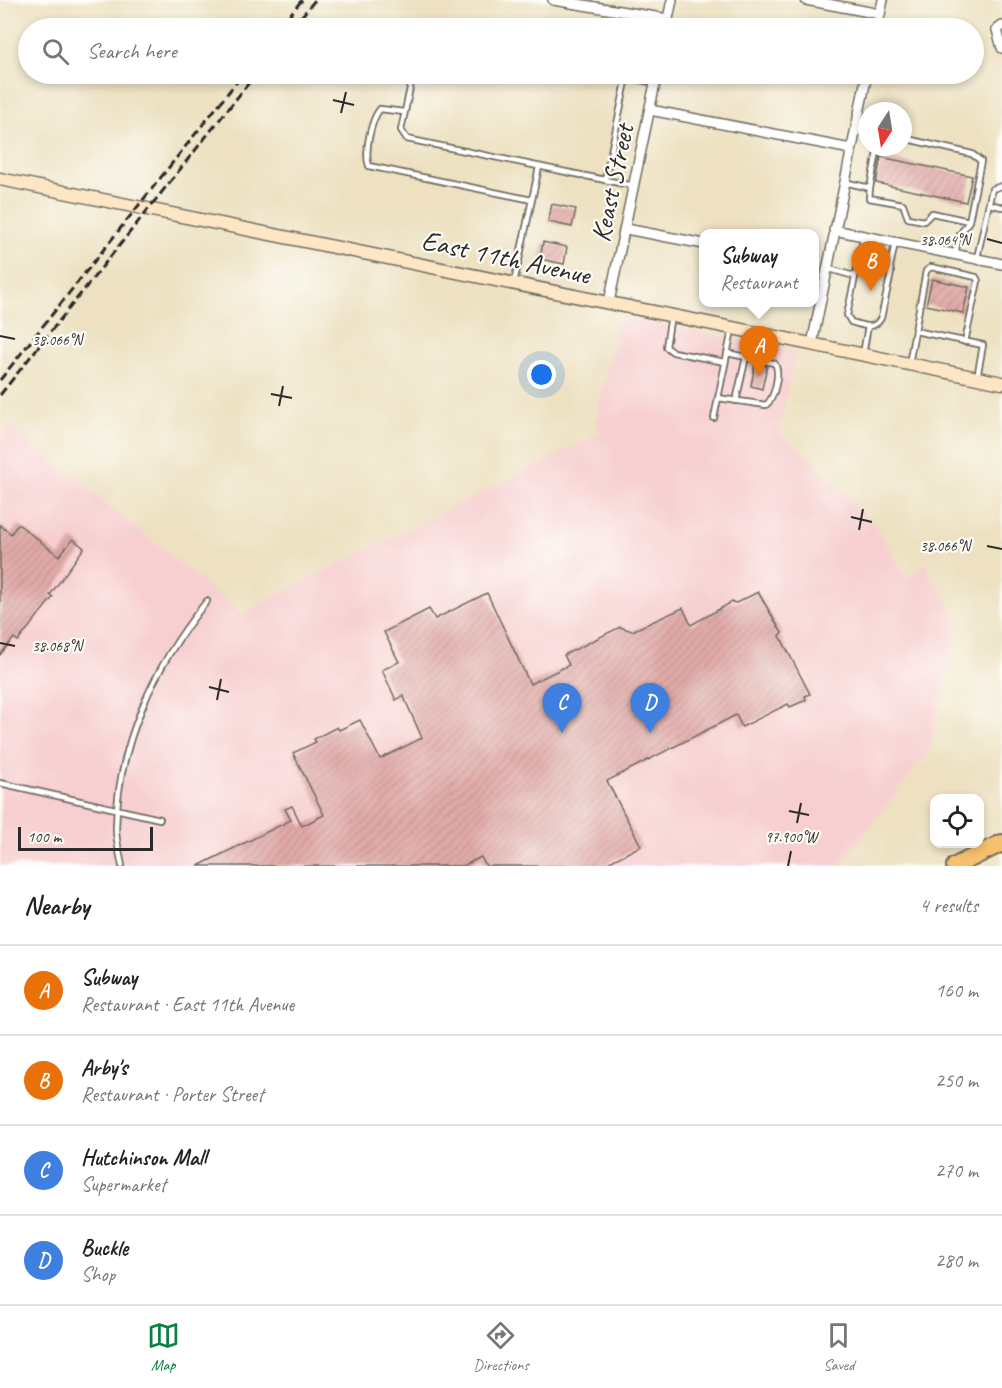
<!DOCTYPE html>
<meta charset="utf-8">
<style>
body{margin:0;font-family:Caveat,sans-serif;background:#f6f6f6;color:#222}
.controls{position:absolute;right:18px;bottom:18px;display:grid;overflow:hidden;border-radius:12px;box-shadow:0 3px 9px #0003}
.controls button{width:54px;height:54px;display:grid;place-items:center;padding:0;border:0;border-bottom:2px solid #e0e0e0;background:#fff;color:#222;font:30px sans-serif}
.compass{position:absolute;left:858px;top:102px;width:54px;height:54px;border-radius:50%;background:#fff;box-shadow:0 3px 9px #0003;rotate:192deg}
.scale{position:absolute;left:18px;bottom:15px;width:135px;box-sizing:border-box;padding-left:6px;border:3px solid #2b2b2b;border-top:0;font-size:16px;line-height:21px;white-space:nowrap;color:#2b2b2b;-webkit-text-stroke:4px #fdfcf7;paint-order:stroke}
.you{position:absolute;left:542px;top:375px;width:21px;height:21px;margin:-15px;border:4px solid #fff;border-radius:50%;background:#1a73e8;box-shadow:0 0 0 9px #1a73e833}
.badge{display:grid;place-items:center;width:39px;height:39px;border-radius:50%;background:#0b8043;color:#fff;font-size:20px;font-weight:700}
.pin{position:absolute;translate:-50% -50px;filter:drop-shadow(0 2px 3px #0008)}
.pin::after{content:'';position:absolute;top:32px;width:21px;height:18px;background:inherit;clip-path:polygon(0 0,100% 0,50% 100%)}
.popup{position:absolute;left:699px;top:229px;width:120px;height:78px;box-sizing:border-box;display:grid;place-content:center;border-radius:12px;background:#fff;filter:drop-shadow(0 2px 4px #0005);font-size:20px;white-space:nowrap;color:#767676}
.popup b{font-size:22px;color:#222}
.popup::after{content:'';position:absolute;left:50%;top:100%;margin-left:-12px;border:12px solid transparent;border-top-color:#fff}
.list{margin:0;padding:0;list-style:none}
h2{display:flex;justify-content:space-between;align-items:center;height:78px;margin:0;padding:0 24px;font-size:26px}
h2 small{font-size:20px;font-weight:400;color:#767676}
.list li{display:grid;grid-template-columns:39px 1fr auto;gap:18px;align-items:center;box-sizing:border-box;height:90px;padding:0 24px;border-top:2px solid #e0e0e0}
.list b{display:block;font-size:22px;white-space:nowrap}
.list p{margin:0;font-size:20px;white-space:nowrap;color:#767676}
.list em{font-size:20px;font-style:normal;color:#767676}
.icon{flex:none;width:33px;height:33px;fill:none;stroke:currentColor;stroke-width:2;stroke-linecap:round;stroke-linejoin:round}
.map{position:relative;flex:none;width:1002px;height:866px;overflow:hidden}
.search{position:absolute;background:#fff;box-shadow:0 3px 9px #0003;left:18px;right:18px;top:18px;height:66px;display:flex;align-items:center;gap:15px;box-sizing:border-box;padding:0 21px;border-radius:33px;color:#767676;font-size:22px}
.sheet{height:438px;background:#fff}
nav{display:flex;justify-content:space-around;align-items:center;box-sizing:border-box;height:84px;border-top:2px solid #e0e0e0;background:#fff;font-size:16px;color:#767676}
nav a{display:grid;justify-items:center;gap:3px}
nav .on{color:#0b8043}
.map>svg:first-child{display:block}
</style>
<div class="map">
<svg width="1002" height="866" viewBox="0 0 1002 866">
<defs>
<pattern id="building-hatch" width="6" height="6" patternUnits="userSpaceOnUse" patternTransform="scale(1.5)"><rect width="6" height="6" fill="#e1aaa8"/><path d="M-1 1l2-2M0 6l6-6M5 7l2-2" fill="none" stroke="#c19291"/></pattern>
</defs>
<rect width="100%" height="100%" fill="#fdfcf7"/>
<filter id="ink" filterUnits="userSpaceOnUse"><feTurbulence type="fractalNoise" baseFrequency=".0167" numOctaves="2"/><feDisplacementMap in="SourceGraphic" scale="12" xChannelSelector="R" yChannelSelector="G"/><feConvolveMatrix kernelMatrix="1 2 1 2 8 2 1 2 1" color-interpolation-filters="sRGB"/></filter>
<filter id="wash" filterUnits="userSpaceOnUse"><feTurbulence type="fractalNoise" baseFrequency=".008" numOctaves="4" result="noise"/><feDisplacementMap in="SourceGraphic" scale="24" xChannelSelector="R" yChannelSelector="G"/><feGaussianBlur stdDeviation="1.35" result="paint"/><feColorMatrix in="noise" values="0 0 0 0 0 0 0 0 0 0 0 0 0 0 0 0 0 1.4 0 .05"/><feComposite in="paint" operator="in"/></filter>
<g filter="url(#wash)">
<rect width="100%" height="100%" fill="#ede1c1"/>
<path fill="#f7cfd0" d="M630 318 795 352 779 433 802 450 877 528 908 579 925 564 957 619 930 750 839 866H0V440L11 426 243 615 269 599 601 433 595 426 616 327 623 319Z"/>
<g id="blocks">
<g fill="url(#building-hatch)">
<path d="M881 157 972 176 966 202 876 183Z"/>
<path d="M552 204 576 209 572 227 548 222Z"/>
<path d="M543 242 567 247 564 264 540 259Z"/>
<path d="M932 279 969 287 963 313 926 305Z"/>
<path d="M755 364 767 366 762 389 751 386Z"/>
<path d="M18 524 59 556 73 539 84 548 50 595 53 597 18 641 14 638 0 655V525L11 534Z"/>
<path d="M758 592 782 633 780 636 810 694 805 696 806 700 790 707 788 704 742 727 736 715 607 781 641 846 602 866H486L481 857 463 866H198L291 820 285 809 292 806 302 826 324 815 293 753 316 742 314 739 337 727 339 730 360 720 380 759 422 738 403 695 396 700 382 670 399 662 384 632 429 609 435 619 487 593 530 684 569 665 564 655 620 627 632 631 683 608 691 625 732 602 736 603Z"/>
</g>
</g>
</g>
<g filter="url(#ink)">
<use href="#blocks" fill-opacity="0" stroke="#6f6b60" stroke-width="1.5"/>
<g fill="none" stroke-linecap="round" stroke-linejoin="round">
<g stroke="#6f6b60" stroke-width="8">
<g id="lane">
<path d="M413 74 401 130 407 139 634 186"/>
<path d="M611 74 655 83"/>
<path d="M404 112 380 109C371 120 364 152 369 166L532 200"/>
<path d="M856 128 867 130"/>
<path d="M903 138 972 154 981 161 969 221 959 236 955 254"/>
<path d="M605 180 627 77"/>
<path d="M844 182 870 188 878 147"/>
<path d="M870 188 869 198 903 204 908 218 924 221 932 213 969 221"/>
<path d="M989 204 1002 207"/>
<path d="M977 258 992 189 1002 186"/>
<path d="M871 261 890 267 891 273 881 318C874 331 863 325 851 322L847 315 857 268 862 263Z"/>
<path d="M860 265 863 236"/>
<path d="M890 267 895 243"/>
<path d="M826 268 854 276"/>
<path d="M514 283 539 167"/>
<path d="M671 315 666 347 673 352 725 362"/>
<path d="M915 331 926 271 931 267 976 277 978 281 965 342"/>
<path d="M863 354 868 326"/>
<path d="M909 364 915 331 983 345 977 378"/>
<path d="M718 398 766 405C775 398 781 370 774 363L727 353"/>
<path d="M736 401 746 357"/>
<path d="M714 418 732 330"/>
<path d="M0 783 160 819"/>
<path d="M122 866C120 854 116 841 116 829 117 745 155 664 207 601"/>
</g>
</g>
<g stroke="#6f6b60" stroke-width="12">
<g id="street">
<path d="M553 0 668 19"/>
<path d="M806 0 880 14"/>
<path d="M1002 26 997 30 1002 48"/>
<path d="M666 28 672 0"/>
<path d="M877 28 883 0"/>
<path d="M650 110 851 149"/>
<path d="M626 229 704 244"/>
<path d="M834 230 1002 264"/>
<path d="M609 302 657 74"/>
<path d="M812 344 867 74"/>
</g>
</g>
<g stroke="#6f6b60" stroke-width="15">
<path id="secondary" d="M0 179 1002 383"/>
</g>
<g stroke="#6f6b60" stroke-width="20">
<path id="highway" d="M955 866 1002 843"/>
</g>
<use href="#lane" stroke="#fff" stroke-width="4.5"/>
<use href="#street" stroke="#fff" stroke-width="9"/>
<use href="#secondary" stroke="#fce6c4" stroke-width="12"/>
<use href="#highway" stroke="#f7c06c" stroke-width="16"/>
<g stroke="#2b2b2b" stroke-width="3" stroke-dasharray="9 4.5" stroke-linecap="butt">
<path d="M279 28 302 0"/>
<path d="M292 28 315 0"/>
<path d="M0 380 243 74"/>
<path d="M0 395 256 74"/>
</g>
</g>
</g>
<path fill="none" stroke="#2b2b2b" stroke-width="2" d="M333 100 354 105M341 113 346 92M987 239 1002 243M0 336 15 339M271 394 292 398M279 406 283 386M851 517 872 522M859 530 863 509M987 546 1002 549M0 643 15 646M209 687 229 692M217 700 221 679M789 811 809 815M797 823 801 803M788 866 791 851"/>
<g text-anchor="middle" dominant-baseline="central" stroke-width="4.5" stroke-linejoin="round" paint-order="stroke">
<g font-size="28" fill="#2b2b2b" stroke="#fdfcf7">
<text transform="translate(612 183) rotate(-78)">Keast Street</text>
<text transform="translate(506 257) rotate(12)">East 11th Avenue</text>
</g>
</g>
<g font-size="15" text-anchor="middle" fill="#2b2b2b" stroke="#fdfcf7" stroke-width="4.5" stroke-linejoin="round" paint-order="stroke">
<text x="945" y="245">38.064°N</text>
<text x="57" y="345">38.066°N</text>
<text x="945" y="551">38.066°N</text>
<text x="57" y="651">38.068°N</text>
<text x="791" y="842">97.900°W</text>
</g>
</svg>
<div class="controls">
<button><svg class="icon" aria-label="locate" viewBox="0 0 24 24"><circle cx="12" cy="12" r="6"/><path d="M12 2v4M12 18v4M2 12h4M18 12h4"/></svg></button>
</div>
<svg class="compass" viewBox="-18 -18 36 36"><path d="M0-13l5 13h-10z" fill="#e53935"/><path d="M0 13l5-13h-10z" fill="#767676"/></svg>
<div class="scale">100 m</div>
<div class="you"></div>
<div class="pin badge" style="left:759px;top:376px;background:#e8710a">A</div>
<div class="popup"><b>Subway</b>Restaurant</div>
<div class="pin badge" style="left:871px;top:291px;background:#e8710a">B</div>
<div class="pin badge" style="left:562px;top:733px;background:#3f7fe0">C</div>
<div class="pin badge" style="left:650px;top:733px;background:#3f7fe0">D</div>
<div class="search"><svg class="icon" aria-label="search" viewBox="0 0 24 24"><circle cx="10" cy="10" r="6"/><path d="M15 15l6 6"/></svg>Search here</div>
</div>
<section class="sheet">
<h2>Nearby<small>4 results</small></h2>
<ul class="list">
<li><span class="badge" style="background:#e8710a">A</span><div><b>Subway</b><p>Restaurant · East 11th Avenue</p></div><em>160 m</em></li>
<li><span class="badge" style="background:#e8710a">B</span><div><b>Arby's</b><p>Restaurant · Porter Street</p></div><em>250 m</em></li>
<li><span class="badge" style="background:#3f7fe0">C</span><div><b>Hutchinson Mall</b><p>Supermarket</p></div><em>270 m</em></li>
<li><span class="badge" style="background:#3f7fe0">D</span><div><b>Buckle</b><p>Shop</p></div><em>280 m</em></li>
</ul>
</section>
<nav>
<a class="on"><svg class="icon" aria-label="map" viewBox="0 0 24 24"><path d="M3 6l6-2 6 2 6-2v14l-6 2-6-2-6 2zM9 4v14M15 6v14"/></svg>Map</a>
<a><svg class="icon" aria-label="directions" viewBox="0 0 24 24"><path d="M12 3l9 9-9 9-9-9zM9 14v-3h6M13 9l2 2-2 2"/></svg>Directions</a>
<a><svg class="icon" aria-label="saved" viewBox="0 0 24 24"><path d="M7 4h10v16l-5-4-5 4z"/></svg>Saved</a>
</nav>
